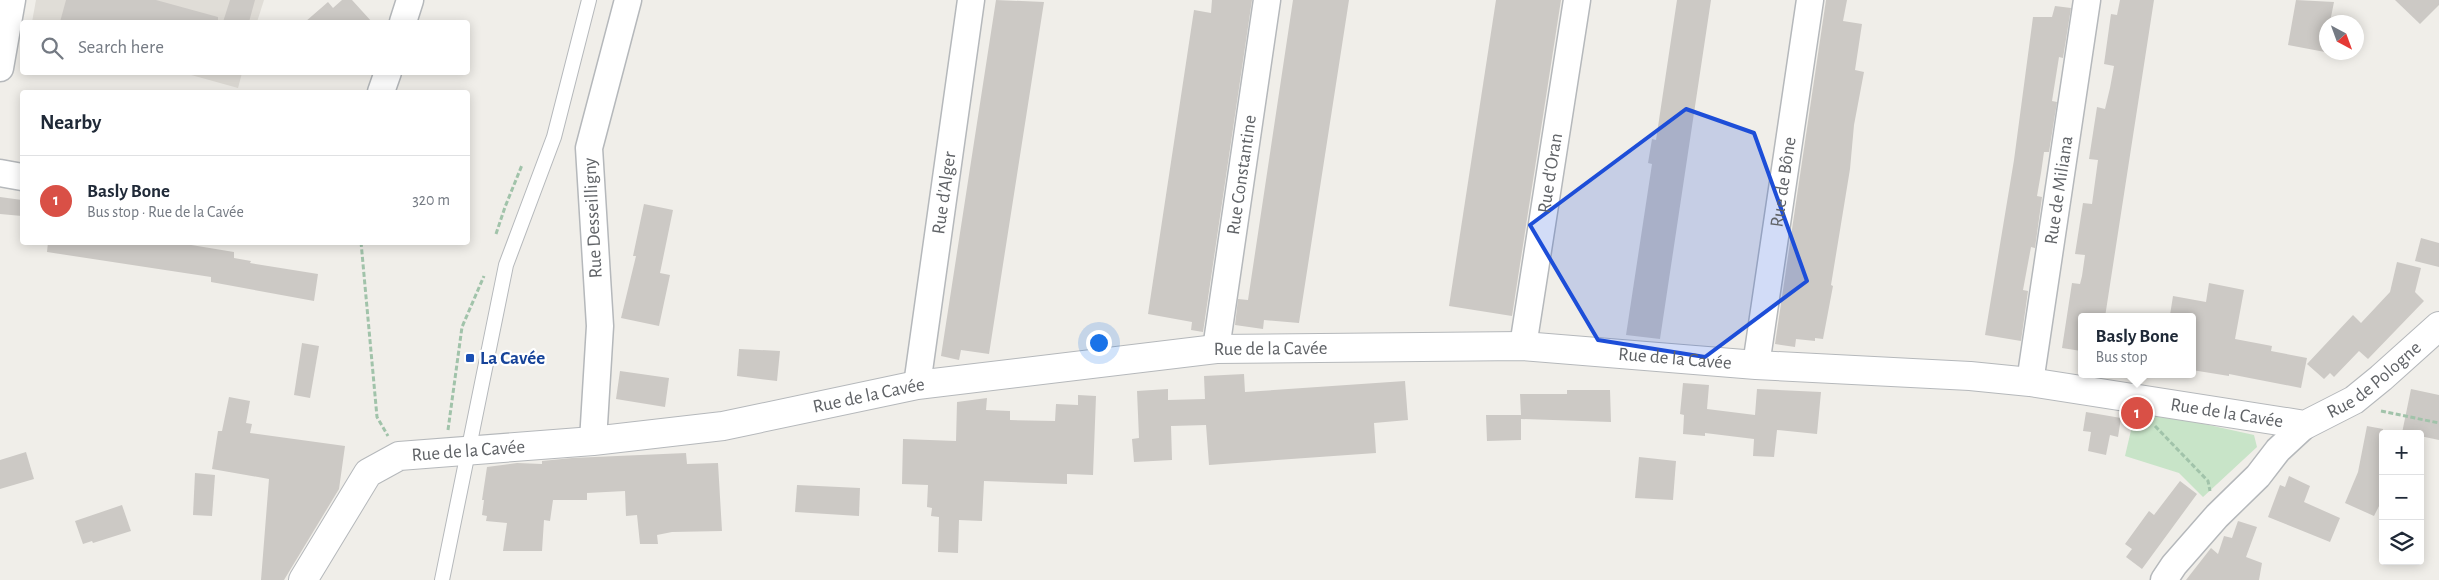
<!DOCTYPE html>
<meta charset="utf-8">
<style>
body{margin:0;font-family:"Alegreya Sans",sans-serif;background:#f6f6f7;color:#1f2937}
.controls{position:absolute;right:15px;bottom:15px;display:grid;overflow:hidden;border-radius:5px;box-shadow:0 2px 12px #0003}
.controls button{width:45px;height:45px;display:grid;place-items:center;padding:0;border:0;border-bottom:1px solid #e0e1e3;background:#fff;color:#1f2937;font:25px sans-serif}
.compass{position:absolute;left:2319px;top:15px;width:45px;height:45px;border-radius:50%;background:#fff;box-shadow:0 2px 12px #0003;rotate:139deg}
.you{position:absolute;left:1098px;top:342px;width:18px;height:18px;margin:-12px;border:4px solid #fff;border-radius:50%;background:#1a73e8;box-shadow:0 0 0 8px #1a73e833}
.badge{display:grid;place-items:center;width:32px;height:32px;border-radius:50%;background:#d95046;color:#fff;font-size:16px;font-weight:700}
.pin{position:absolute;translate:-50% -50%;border:2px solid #fff;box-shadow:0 1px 5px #0006}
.popup{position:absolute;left:2078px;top:313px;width:118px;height:65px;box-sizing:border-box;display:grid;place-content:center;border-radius:5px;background:#fff;filter:drop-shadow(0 1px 4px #0005);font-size:16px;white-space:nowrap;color:#747a83}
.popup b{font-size:19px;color:#1f2937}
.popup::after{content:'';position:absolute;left:50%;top:100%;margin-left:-10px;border:10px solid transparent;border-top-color:#fff}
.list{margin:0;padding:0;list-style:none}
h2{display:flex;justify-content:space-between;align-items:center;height:65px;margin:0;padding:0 20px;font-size:21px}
h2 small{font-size:16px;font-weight:400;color:#747a83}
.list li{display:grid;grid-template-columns:32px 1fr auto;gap:15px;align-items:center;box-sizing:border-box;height:90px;padding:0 20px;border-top:1px solid #e0e1e3}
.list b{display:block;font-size:19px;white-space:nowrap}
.list p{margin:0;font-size:16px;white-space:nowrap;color:#747a83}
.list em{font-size:16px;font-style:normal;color:#747a83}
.icon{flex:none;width:28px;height:28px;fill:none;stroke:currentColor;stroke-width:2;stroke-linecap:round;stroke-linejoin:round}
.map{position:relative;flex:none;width:2439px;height:580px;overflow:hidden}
.search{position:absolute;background:#fff;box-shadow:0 2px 12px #0003;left:20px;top:20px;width:450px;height:55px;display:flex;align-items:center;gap:12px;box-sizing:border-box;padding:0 18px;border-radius:5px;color:#747a83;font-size:19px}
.panel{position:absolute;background:#fff;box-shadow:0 2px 12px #0003;left:20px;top:90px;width:450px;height:155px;border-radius:5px}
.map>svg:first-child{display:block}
</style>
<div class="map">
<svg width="2439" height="580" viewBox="0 0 2439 580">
<rect width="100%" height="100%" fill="#f0eee9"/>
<g fill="#e0ddd7">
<path d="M36 0H264L257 22H32Z"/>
<path d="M184 73 242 72V73L238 88Z"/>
</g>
<path fill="#c8e4c8" d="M2136 409 2254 435 2257 447 2203 497 2179 473 2125 456Z"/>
<g fill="#ccc9c5">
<path d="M66 0H156L218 17V22H60Z"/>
<path d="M230 0H255L249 22H223Z"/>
<path d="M342 0H352L372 22H305L328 2 333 8Z"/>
<path d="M996 0 1044 2 989 354 961 350 959 360 941 356Z"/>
<path d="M1212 0H1252L1203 332 1191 330 1192 322 1148 314 1194 10 1211 13Z"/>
<path d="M1293 0H1349L1299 323 1264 320 1263 329 1235 325 1238 299 1248 300Z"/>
<path d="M1496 0H1561L1512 316 1449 306Z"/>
<path d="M1677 0H1711L1660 339 1626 335 1652 164 1648 163 1652 139 1656 140Z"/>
<path d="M1826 0H1847L1843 21 1862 24 1855 70 1864 72 1854 125 1850 169 1831 285 1833 286 1823 339 1815 338V341L1796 339 1795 347 1775 344Z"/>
<path d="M2120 0H2154L2105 317H2082L2081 351 2062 348 2072 283 2080 284 2082 276 2085 255 2075 254 2083 203 2092 204 2098 160 2089 159 2097 107 2105 109 2110 88 2114 66 2104 64 2111 14 2117 15Z"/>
<path d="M2296 0 2334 2 2330 22H2326L2325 52 2288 45Z"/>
<path d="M2395 0H2439V5L2420 24Z"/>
<path d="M2055 6 2071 8 2063 58 2059 57 2052 101 2057 102 2049 152H2044L2041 173 2037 196 2042 197 2035 248 2031 247 2023 290 2028 291 2021 341 1985 335 2014 160 2033 17H2052Z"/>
<path d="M0 197 22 200V216L0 214Z"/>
<path d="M644 204 673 210 660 273 670 275 659 326 621 318 636 256H633Z"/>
<path d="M2421 238 2439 243V267L2415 261Z"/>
<path d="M48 242H173L234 252V258L251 261 250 263 318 274 314 301 211 282V277L47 252Z"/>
<path d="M2397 262 2421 268 2415 292 2424 301 2368 359 2359 351 2334 377 2330 373 2324 379 2307 364 2353 315 2361 323 2390 292Z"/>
<path d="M2209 283 2244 290 2235 339 2272 346 2271 351 2307 358 2301 388 2229 374V376L2192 370V317L2170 315 2173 296 2206 302Z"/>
<path d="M302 343 319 346 310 398 294 395Z"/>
<path d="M739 349 780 351 777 381 737 376Z"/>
<path d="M620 371 669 378 665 407 616 399Z"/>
<path d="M1244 374 1245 392 1405 381 1408 420 1374 423 1376 453 1209 465 1206 425 1171 426 1172 460 1134 462 1132 439 1139 438 1137 391 1168 389V400L1205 399 1204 376Z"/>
<path d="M1683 383 1709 385 1707 409 1755 415 1757 389 1821 392 1817 434 1777 430 1774 457 1753 456 1754 439 1705 433V436L1683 434 1684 415 1680 414Z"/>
<path d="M2411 389 2439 395V440L2420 436V434L2402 433Z"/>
<path d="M1567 390H1610L1611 422 1521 419V440L1487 441 1486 415H1521L1520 394H1567Z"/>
<path d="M1078 395 1096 396 1093 475 1067 474V484L984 481 982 521 959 520 958 553 938 552 939 517 931 516 932 508 927 507 928 485 902 484 903 439 956 441 957 402 987 398 986 410 1010 411V420L1055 421 1056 404 1078 405Z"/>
<path d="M229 397 250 401 246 423 252 424 250 433 345 446 339 489 284 580H261L269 479 212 469 218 431H222Z"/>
<path d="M2086 412 2121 418 2118 437 2110 435 2106 455 2088 451 2091 432 2083 431Z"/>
<path d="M2367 426 2383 429V498L2374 516 2345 503 2358 472Z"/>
<path d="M26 452 34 479 0 489V460Z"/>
<path d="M686 453 687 464 718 463 722 531 672 532 657 535 658 544H640L637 515 626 516 625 491 587 493V500H553L550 521 544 520 542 551H503L507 523 486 521 487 516 482 515 484 500H482L487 467 517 463 542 464V461L572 458Z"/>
<path d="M1639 457 1676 461 1673 500 1635 498Z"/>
<path d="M195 473 215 475 212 516 193 515Z"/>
<path d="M2289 476 2310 486 2304 502 2340 518 2330 542 2268 517 2280 485 2285 487Z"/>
<path d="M2180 481 2197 494 2142 569 2126 557 2132 549 2125 544 2149 511 2154 515Z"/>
<path d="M797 485 860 488 859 516 795 512Z"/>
<path d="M122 505 131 531 93 543 92 541 83 544 75 521Z"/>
<path d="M2238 521 2257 527 2246 557 2262 563 2259 580H2186L2211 548 2218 554 2224 536 2232 538Z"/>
</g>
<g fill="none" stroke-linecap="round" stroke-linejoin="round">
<g stroke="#b5b8bb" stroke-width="16">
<path id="service" d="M442 580 506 265 554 137 589 0"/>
</g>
<g stroke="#b5b8bb" stroke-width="29">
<g id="minor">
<path d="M403 22 410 0"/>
<path d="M0 68 12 0"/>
<path d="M381 92 388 72"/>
<path d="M0 173 22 177"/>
<path id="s1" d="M1523 346 1577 0"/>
<path id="s2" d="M1216 349 1267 0"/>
<path id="s3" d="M1756 365 1810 0"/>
<path id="s4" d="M2030 382 2087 0"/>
<path id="s5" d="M917 385 971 0"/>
<path d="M593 441 600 326 589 148 628 0"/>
<path d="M2164 580 2174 565 2217 516 2258 476 2278 450 2305 425"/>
</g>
</g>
<g stroke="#b5b8bb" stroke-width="30">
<g id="tertiary">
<path id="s6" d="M303 580 368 473 399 456 593 441 723 426 917 385 1216 349 1523 346 1756 365 1970 376 2030 382 2305 425 2354 400 2381 378 2439 326"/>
</g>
</g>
<g stroke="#a1c3aa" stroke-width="3" stroke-dasharray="5 2.5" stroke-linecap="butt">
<path d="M496 234 505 207 522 165"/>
<path d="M361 242 377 417 388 436"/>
<path d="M2381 411 2439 423"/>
<path d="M2155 426 2208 481 2210 491"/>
<path d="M448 430 462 327 484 276"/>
</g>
<use href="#service" stroke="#fff" stroke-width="14"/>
<use href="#minor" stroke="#fff" stroke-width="26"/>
<use href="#tertiary" stroke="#fff" stroke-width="28"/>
</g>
<path fill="#1d4ed8" fill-opacity="0.2" stroke="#1d4ed8" stroke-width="4" stroke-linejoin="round" d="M1686 109 1754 133 1807 281 1705 357 1598 340 1530 225Z"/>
<rect fill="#1a4fb4" stroke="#fff" stroke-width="2" x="465" y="353" width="10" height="10" rx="2.5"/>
<g text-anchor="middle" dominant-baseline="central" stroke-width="4.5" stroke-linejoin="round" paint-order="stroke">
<g font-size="19" fill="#606367" stroke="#fff">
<text stroke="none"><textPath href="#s1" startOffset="175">Rue d'Oran</textPath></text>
<text stroke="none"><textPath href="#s2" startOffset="176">Rue Constantine</textPath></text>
<text stroke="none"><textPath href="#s3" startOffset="185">Rue de Bône</textPath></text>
<text stroke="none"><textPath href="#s4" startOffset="194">Rue de Miliana</textPath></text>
<text stroke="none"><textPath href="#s5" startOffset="194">Rue d'Alger</textPath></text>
<text transform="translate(593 218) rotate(-93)">Rue Desseilligny</text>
<text stroke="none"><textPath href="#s6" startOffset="1040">Rue de la Cavée</textPath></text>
<text stroke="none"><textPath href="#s6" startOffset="1445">Rue de la Cavée</textPath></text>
<text stroke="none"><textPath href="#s6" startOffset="2162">Rue de Pologne</textPath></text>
<text stroke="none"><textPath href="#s6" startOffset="635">Rue de la Cavée</textPath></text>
<text stroke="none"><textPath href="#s6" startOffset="2000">Rue de la Cavée</textPath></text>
<text stroke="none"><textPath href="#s6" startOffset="230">Rue de la Cavée</textPath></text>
</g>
<g font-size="19" font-weight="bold" fill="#164399" stroke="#fff" text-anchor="start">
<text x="480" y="358">La Cavée</text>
</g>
</g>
</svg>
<div class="controls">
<button>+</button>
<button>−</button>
<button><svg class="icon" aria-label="layers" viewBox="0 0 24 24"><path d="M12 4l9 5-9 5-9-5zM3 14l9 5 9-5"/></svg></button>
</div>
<svg class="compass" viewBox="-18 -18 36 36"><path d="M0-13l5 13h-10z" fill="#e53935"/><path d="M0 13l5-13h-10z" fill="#747a83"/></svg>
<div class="you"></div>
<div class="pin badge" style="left:2137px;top:413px">1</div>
<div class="popup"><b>Basly Bone</b>Bus stop</div>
<div class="search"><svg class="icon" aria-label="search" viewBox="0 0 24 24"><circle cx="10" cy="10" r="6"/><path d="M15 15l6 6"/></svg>Search here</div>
<section class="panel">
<h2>Nearby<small></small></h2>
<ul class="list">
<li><span class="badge">1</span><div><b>Basly Bone</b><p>Bus stop · Rue de la Cavée</p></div><em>320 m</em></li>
</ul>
</section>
</div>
